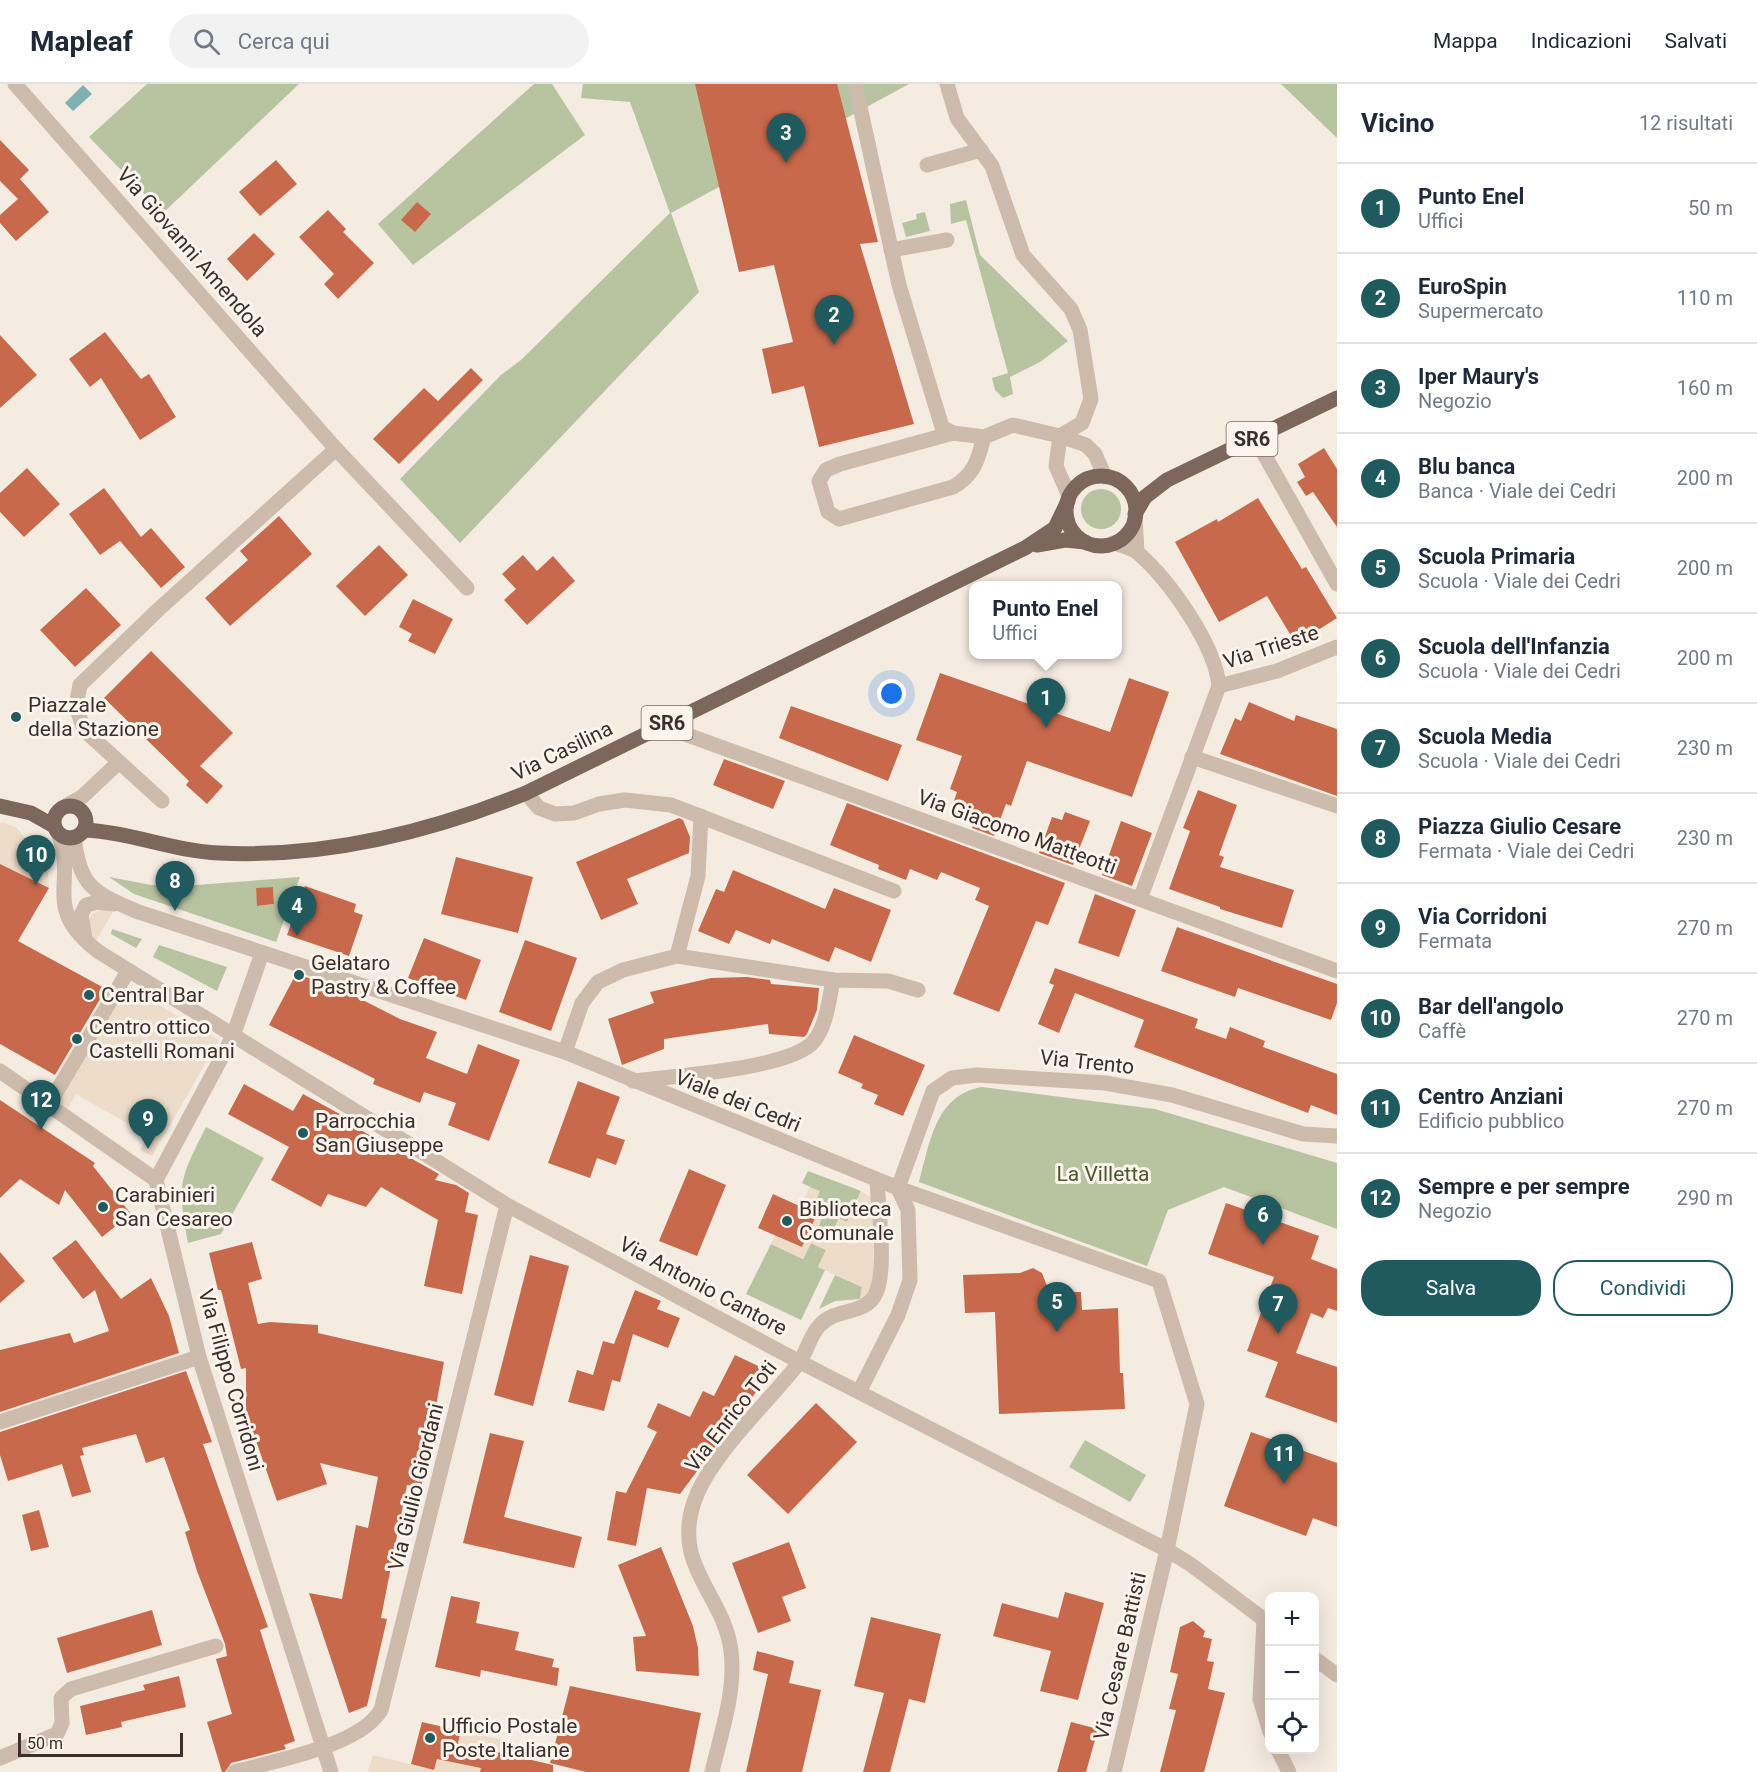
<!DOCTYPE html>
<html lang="it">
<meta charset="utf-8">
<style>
body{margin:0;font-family:Roboto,sans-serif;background:#f2f2f3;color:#1f2937}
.controls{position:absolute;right:18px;bottom:18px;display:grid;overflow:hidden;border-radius:12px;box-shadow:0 6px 24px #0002}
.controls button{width:54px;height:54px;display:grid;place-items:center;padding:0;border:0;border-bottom:2px solid #e0e1e3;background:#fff;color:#1f2937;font:30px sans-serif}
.scale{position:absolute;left:18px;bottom:15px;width:165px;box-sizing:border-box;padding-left:6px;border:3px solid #3b302b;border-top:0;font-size:16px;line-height:21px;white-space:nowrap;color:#3b302b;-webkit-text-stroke:4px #fbf5ee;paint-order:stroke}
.you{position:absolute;left:892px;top:610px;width:21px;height:21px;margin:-15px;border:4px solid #fff;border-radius:50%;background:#1a73e8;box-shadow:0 0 0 9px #1a73e833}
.badge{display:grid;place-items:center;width:39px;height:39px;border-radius:50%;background:#1f5a5e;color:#fff;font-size:20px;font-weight:700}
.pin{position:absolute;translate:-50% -50px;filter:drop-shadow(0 2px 3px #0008)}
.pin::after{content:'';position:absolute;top:32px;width:21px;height:18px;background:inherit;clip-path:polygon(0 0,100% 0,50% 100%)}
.popup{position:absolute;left:969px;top:497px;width:153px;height:78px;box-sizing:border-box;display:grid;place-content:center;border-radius:12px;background:#fff;filter:drop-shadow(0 2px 4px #0005);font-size:20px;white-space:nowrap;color:#747a83}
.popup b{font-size:22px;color:#1f2937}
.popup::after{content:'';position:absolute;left:50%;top:100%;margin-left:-12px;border:12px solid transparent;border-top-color:#fff}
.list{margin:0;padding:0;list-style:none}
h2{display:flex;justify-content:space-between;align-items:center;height:78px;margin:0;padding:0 24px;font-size:26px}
h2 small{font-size:20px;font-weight:400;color:#747a83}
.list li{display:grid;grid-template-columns:39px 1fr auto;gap:18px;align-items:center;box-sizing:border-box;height:90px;padding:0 24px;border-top:2px solid #e0e1e3}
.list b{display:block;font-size:22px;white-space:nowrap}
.list p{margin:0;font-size:20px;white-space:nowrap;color:#747a83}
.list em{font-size:20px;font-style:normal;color:#747a83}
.actions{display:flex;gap:12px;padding:18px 24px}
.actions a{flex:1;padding:14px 0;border:2px solid #1f5a5e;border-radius:24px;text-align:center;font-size:21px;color:#1f5a5e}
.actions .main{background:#1f5a5e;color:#fff}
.icon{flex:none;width:33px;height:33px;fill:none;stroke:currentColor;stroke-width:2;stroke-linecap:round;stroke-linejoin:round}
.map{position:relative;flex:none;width:1337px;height:1688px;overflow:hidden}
header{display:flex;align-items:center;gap:36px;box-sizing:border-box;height:84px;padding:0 30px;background:#fff;border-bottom:2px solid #e0e1e3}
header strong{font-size:28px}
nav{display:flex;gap:33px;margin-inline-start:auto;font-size:21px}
.search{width:420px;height:54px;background:#f2f2f3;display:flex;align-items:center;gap:15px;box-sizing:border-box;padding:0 21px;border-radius:33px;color:#747a83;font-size:22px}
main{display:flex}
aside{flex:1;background:#fff}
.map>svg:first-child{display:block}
</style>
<header>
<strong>Mapleaf</strong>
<div class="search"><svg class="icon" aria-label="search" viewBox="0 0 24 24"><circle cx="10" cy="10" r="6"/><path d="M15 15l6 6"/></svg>Cerca qui</div>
<nav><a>Mappa</a><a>Indicazioni</a><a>Salvati</a></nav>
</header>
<main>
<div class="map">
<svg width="1337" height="1688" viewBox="0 0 1337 1688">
<rect width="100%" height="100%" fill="#f4ebe1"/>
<g fill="#b8c4a0" fill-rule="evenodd">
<path d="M147 0H299L163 129 89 53Z"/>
<path d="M534 0H552L585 51 413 181 378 140Z"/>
<path d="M583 0H909L671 129 699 208 460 459 400 395 501 291 521 276 670 129 630 18 581 14Z"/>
<path d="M1281 0H1337V54Z"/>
<path d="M966 116 980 171 1068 257 1040 278 1010 293 1013 310 1003 314 995 306 992 294 1008 289 966 136 951 140 950 120Z"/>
<path d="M925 128 930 147 906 153 902 139 917 135 916 130Z"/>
<circle cx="1101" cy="425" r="20"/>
<path d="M109 793 151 801H196L300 793 276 858 134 810ZM273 803 274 820 258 822 256 805Z"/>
<path d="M112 845 142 855 136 864 111 850Z"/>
<path d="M159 861 227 883 217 907 153 873Z"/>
<path d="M982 1003 1155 1025 1337 1079V1145L1224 1103 1168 1126 1147 1182 919 1098C930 1059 935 1011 982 1003Z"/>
<path d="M206 1043 264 1074 221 1150 188 1159C177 1099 179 1097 206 1043Z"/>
<path d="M808 1087 861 1107 847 1138 832 1150 817 1144 825 1127 814 1122 810 1103 802 1099Z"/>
<path d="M811 1159 826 1166 818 1183 825 1186 801 1236 746 1210 771 1160 803 1175Z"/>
<path d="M835 1191 862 1203 860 1215 835 1217 819 1225Z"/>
<path d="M1085 1356 1146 1391 1130 1418 1069 1383Z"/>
</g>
<g fill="#ecdcc8">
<path d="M2 738 17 744 40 773 48 788 49 804 0 780V739Z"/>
<path d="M103 825 113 828 96 856 92 853 89 836 92 830Z"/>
<path d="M124 901 219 956 152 1072 140 1066 148 1051 76 1010 68 1024 57 1018Z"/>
<path d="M810 1103 820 1107 814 1122 825 1127 818 1144 831 1150 839 1134 847 1138 861 1107 871 1114 874 1199 865 1216 860 1215 862 1203 818 1183 826 1166 811 1159 803 1175 771 1160 775 1151 802 1163 817 1130 801 1123Z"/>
<path d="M461 1647 504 1656 502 1669 485 1665 480 1688H368L373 1671 434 1686 437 1675 454 1678Z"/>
</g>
<path fill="#7fb0b2" d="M83 1 92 10 73 27 65 19Z"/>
<g fill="#c8694b">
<path d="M695 0H837L878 158 860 160 914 340 819 363 804 302 772 310 762 265 793 258 774 181 739 188Z"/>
<path d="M0 56 29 86 20 95 49 128 16 157 0 139V131L18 115 0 97Z"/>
<path d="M276 76 297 100 260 132 239 108Z"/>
<path d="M417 118 431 130 415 148 401 136Z"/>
<path d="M328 126 346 145 343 148 374 179 338 215 324 200 334 190 299 153Z"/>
<path d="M254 149 275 170 247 197 227 175Z"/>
<path d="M105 248 141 295 149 290 176 333 140 356 101 294 90 303 69 275Z"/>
<path d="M0 251 37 291 0 324Z"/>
<path d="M471 284 483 296 399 380 373 355 424 304 438 317Z"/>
<path d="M1324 364 1337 385V443L1313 408 1306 412 1297 398 1305 393 1298 380Z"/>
<path d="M27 384 60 420 24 453 0 428V409Z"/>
<path d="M104 404 141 453 151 444 185 483 161 504 120 457 100 471 69 430Z"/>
<path d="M1258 414 1302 485 1306 483 1337 534 1296 560 1267 512 1219 538 1175 458 1217 435 1218 438Z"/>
<path d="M279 432 312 470 230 542 205 514 248 476 240 467Z"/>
<path d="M379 461 408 491 365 532 336 502Z"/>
<path d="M523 471 537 487 553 472 575 497 527 541 504 516 516 505 502 490Z"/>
<path d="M86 504 121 541 75 583 40 546Z"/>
<path d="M413 515 453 535 435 570 408 557 412 550 399 543Z"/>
<path d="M151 567 233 649 200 682 223 702 207 720 186 701 189 697 104 614Z"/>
<path d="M940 589 1110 648 1129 594 1169 608 1132 713 1027 677 1011 722 1006 720 994 752 972 744 978 729 953 720 957 708 950 705 962 672 916 656Z"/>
<path d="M1249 618 1294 637 1296 631 1337 645V712L1220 670 1235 634 1241 637Z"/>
<path d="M791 622 902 661 888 697 779 654Z"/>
<path d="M724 675 785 697 773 725 713 701Z"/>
<path d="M1198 706 1237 721 1219 771 1224 773 1220 783 1294 806 1282 844 1220 825V823L1169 805 1190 747 1183 744Z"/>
<path d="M847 719 1065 799 1048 841 1036 837 999 928 953 910 989 822 975 816 980 804 941 788 937 796 910 785 906 796 878 785 879 781 830 761Z"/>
<path d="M1065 728 1090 737 1073 781 1039 769 1052 733 1062 736Z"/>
<path d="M679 734 683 736 690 753 689 769 627 795 638 820 601 836 576 778Z"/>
<path d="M1121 737 1152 749 1132 802 1102 791Z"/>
<path d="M456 773 533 793 518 849 441 830Z"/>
<path d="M0 780 49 804 18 857 106 905 55 991 0 960Z"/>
<path d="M733 786 825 825 834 804 891 826 871 878 835 863 829 878 772 855 770 860 736 846 729 860 698 847 716 805 724 808Z"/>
<path d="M305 802 356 820 354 828 363 831 349 872 287 851Z"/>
<path d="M273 803 274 820 257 822 256 804Z"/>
<path d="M1095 810 1136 826 1119 873 1078 859Z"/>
<path d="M1177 843 1337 900V919L1331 936 1238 904 1235 913 1161 887Z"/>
<path d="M424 854 481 876 466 916 408 894Z"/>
<path d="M525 856 577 874 551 947 499 928Z"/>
<path d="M1055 884 1198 935 1195 944 1226 955 1230 943 1265 957 1263 963 1337 990V1031L1311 1021 1308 1029 1134 963 1144 936 1075 909 1059 949 1038 940 1054 901 1049 899Z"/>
<path d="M296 890 337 903 400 935 437 948 426 974 467 990 478 960 520 976 489 1057 448 1041 456 1019 424 1008 420 1019 373 1000 375 995 269 941Z"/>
<path d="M747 893 770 896 771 900 819 904 817 926 807 950 804 953 769 950 768 940 664 955V965L622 981 608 935 654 919 650 908 711 894Z"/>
<path d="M854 951 925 981 903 1032 874 1020 878 1011 861 1004 863 1000 838 989Z"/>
<path d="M578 997 620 1013 606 1050 625 1056 616 1081 597 1074 590 1094 548 1079Z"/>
<path d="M244 1000 293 1027 303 1010 349 1035 348 1039 439 1090 435 1096 456 1101 469 1109 465 1128 478 1131 462 1210 424 1202 438 1136 381 1103 366 1123 328 1110 321 1123 271 1096 289 1063 228 1030Z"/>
<path d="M0 1016 95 1079 93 1082 131 1130 102 1153 65 1106 59 1121 20 1095 0 1114Z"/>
<path d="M689 1085 726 1101 697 1172 659 1157Z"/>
<path d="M773 1110 817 1130 802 1163 758 1144Z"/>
<path d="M1226 1119 1319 1152 1311 1175 1337 1185V1227L1328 1224 1323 1234 1311 1229 1296 1269 1337 1283V1339L1265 1313 1278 1278 1247 1267 1274 1193 1208 1170Z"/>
<path d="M76 1156 121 1215 151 1194 169 1232 179 1269 0 1328V1266L70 1249 74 1259 109 1247 95 1206 83 1215 52 1174Z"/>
<path d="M252 1158 262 1195 248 1199 258 1240 270 1238 318 1241V1249L444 1278 421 1404 407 1401 381 1534 387 1535 367 1622 349 1629 309 1509 342 1515 356 1441 368 1444 378 1393 320 1379 327 1400 277 1417 246 1328V1284L241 1285 221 1206H218L209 1169Z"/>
<path d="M0 1168 25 1197 0 1219Z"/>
<path d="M530 1171 569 1182 533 1322 494 1311Z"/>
<path d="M1033 1184 1042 1189 1047 1202 1066 1208H1081L1082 1226 1118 1224 1120 1289H1123L1125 1325 999 1330 995 1228 965 1229 963 1191 1020 1189Z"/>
<path d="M635 1206 661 1217 657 1225 680 1234 668 1264 633 1250 620 1298 612 1296 604 1327 568 1318 577 1286 593 1291 603 1257 614 1260Z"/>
<path d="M735 1271 771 1288 680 1410 647 1404 636 1462 607 1456 616 1407 626 1409 657 1348 647 1343 658 1319 690 1333 703 1307 714 1312Z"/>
<path d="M186 1287 212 1358 203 1360 268 1543 260 1546 295 1657 284 1661 286 1665 231 1679 225 1688H222L207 1638 232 1630 216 1575 227 1572 225 1560 197 1487 185 1448 190 1446 164 1373 146 1379 136 1350 82 1364 84 1371 80 1372 91 1408 72 1413 62 1380 8 1397 0 1371V1348Z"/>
<path d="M816 1319 857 1358 788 1430 747 1391Z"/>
<path d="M1251 1348 1337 1379V1443L1313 1434 1306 1452 1224 1422Z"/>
<path d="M490 1349 524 1357 504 1433 582 1453 574 1484 463 1459Z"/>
<path d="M39 1426 49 1463 31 1467 22 1431Z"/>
<path d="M789 1458 806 1504 782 1513 791 1537 758 1549 732 1479Z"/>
<path d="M661 1463 693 1542 698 1564 699 1592 636 1587 633 1553 646 1552 618 1481Z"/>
<path d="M1065 1508 1104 1519 1078 1616 1040 1607 1051 1567 993 1552 1002 1519 1058 1534Z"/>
<path d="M451 1512 480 1518 476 1539 519 1548 515 1566 554 1575 552 1583 559 1584 557 1602 481 1586 480 1593 435 1583Z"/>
<path d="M152 1526 162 1561 67 1589 57 1554Z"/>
<path d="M871 1533 941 1550 925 1619 909 1615 890 1688H863L884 1609 854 1602Z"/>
<path d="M1193 1537 1205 1547 1203 1553 1212 1555 1207 1577 1214 1578 1208 1605 1225 1609 1204 1688H1160L1176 1626 1169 1625 1178 1590 1170 1588 1180 1543Z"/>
<path d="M757 1567 794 1577 789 1599 821 1606 802 1688H746L768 1590 753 1586Z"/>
<path d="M179 1592 186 1623 121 1638 122 1643 86 1651 80 1622 145 1606 143 1601Z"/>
<path d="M570 1602 701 1629 689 1688H586L550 1679Z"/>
<path d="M422 1638 461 1647 458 1659 553 1681V1688H480L481 1684 437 1675 434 1686 411 1680Z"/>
<path d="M1071 1638 1098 1645 1086 1688H1057Z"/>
</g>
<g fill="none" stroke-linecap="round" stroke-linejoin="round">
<g stroke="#cdbbac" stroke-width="15">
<path d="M15 0 336 365 467 504"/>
<path d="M855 0 899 201 942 343 953 349 984 353 1013 341 1060 352 1086 361 1095 370 1105 393"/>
<path d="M947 0 957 34 992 82 1023 171 1071 225 1080 246 1091 315 1082 339 1060 352 1056 382 1069 412"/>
<path d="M927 81 981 66"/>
<path d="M891 166 947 156"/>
<path d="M953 349 840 380 826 386 819 397 828 428 839 435 953 403C974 391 978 376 984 353"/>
<path d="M1255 354 1337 500"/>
<path d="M1135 435 1137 468"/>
<path d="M1113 459C1121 461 1132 464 1138 469 1169 496 1215 560 1219 602L1140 815"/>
<path d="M1219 602 1277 587 1337 563"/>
<path d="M682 649 1337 887"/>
<path d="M1192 673 1337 722"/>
<path d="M526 709 539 724 555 730 574 729 599 720 625 716 671 721 894 807"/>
<path d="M162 717 84 646 76 622 80 601 159 525 336 365"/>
<path d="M67 721 82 713 119 678"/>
<path d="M58 749C78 801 40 823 99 868L507 1121 800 1278 1167 1466 1190 1480 1270 1540"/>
<path d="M74 753C80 802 92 808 136 827L565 968 898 1104 1159 1197 1197 1320 1167 1466 1114 1688"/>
<path d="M85 854 81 831 86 821 98 818 113 820"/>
<path d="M677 872 698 792 701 732"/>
<path d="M565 968 582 919 598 898 623 886 677 872 833 896 888 897 918 906"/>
<path d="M0 987 156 1096 199 1273 331 1688"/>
<path d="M633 997C671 992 792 985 814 957 827 941 829 915 833 896"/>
<path d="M48 1022 128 887"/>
<path d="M156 1096 233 952 262 869"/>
<path d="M898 1104 933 1007 952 994 977 991 1105 999 1172 1011 1303 1050 1337 1052"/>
<path d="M859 1308 898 1231 910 1196 908 1126 898 1104"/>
<path d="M0 1338 199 1273"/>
<path d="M1264 1536 1260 1615 1270 1648"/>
<path d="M1314 1574 1337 1591"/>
<path d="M1278 1666 1289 1688"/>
<path d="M0 1674 57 1650 62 1639 61 1614 71 1605 216 1562"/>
<path d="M234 1688C274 1677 360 1662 381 1626L507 1121"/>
<path d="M712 1688C721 1649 736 1607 731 1567 724 1510 672 1483 694 1418 710 1371 767 1320 798 1280 807 1269 809 1252 820 1241 836 1223 866 1232 876 1209 887 1185 878 1124 877 1096"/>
</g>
<g stroke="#7d675c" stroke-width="15">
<circle cx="1101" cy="427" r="35"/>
<path d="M1135 430 1145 413 1167 396 1337 314"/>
<path d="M1037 461 1065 456 1085 458"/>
<circle cx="70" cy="738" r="16"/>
<path d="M0 722 31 729 54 742"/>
<path d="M84 746C130 748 173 767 219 769 323 774 430 748 526 709L1025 464 1055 444 1068 417"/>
</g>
</g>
<g fill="#1f5a5e" stroke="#fbf5ee" stroke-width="2">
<circle cx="16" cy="633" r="6"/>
<circle cx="299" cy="891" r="6"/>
<circle cx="89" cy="911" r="6"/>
<circle cx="77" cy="955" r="6"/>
<circle cx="303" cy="1049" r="6"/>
<circle cx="103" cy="1123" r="6"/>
<circle cx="787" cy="1137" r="6"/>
<circle cx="430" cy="1654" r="6"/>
</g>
<g text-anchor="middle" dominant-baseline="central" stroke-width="6" stroke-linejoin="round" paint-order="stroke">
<g fill="#fbf5ee" stroke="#756b66" stroke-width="1.5">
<rect x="1226.5" y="338" width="51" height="34" rx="4.5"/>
<rect x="641.5" y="622" width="51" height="34" rx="4.5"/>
</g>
<g font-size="20" font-weight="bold" fill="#3b302b">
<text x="1252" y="355">SR6</text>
<text x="667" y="639">SR6</text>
</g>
<g font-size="21" fill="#3b302b" stroke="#fbf5ee">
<text transform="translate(192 168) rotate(49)">Via Giovanni Amendola</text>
<text transform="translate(1271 563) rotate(-18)">Via Trieste</text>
<text transform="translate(562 667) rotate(-26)">Via Casilina</text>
<text transform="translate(1017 748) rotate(20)">Via Giacomo Matteotti</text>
<text transform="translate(1087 978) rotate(6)">Via Trento</text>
<text transform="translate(738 1017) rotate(22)">Viale dei Cedri</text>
<text transform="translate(703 1202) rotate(28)">Via Antonio Cantore</text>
<text transform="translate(231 1296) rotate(74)">Via Filippo Corridoni</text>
<text transform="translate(731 1332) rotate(-52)">Via Enrico Toti</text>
<text transform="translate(416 1403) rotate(-76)">Via Giulio Giordani</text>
<text transform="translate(1120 1572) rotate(-77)">Via Cesare Battisti</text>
</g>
<g font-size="21" fill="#3b302b" stroke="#fbf5ee" text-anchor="start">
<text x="28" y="621">Piazzale<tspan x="28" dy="24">della Stazione</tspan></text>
<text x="311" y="879">Gelataro<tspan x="311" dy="24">Pastry &amp; Coffee</tspan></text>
<text x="101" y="911">Central Bar</text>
<text x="89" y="943">Centro ottico<tspan x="89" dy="24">Castelli Romani</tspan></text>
<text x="315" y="1037">Parrocchia<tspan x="315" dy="24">San Giuseppe</tspan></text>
<text x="115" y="1111">Carabinieri<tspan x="115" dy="24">San Cesareo</tspan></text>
<text x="799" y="1125">Biblioteca<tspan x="799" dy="24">Comunale</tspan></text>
<text x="442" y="1642">Ufficio Postale<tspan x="442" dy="24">Poste Italiane</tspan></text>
</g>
<g font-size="21" fill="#4a5a2e" stroke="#fbf5ee">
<text x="1103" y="1090">La Villetta</text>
</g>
</g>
</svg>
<div class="controls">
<button>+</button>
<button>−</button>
<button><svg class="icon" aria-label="locate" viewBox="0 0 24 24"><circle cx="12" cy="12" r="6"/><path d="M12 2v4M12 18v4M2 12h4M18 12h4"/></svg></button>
</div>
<div class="scale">50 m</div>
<div class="you"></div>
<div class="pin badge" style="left:1046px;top:644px">1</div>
<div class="popup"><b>Punto Enel</b>Uffici</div>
<div class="pin badge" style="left:834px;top:261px">2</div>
<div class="pin badge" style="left:786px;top:79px">3</div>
<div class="pin badge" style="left:297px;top:852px">4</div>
<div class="pin badge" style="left:1057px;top:1248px">5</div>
<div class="pin badge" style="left:1263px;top:1161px">6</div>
<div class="pin badge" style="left:1278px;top:1250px">7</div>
<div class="pin badge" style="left:175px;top:827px">8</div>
<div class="pin badge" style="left:148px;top:1065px">9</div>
<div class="pin badge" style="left:36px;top:801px">10</div>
<div class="pin badge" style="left:1284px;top:1400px">11</div>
<div class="pin badge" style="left:41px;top:1046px">12</div>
</div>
<aside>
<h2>Vicino<small>12 risultati</small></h2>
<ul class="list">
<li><span class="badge">1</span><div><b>Punto Enel</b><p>Uffici</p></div><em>50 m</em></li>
<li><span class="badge">2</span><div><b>EuroSpin</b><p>Supermercato</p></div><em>110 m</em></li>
<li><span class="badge">3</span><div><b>Iper Maury's</b><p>Negozio</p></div><em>160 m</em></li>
<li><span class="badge">4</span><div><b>Blu banca</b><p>Banca · Viale dei Cedri</p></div><em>200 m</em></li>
<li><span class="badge">5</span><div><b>Scuola Primaria</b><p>Scuola · Viale dei Cedri</p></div><em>200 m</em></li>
<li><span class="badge">6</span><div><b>Scuola dell'Infanzia</b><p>Scuola · Viale dei Cedri</p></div><em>200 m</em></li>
<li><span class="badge">7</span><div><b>Scuola Media</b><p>Scuola · Viale dei Cedri</p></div><em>230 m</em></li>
<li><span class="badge">8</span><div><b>Piazza Giulio Cesare</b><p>Fermata · Viale dei Cedri</p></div><em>230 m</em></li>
<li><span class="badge">9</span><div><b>Via Corridoni</b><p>Fermata</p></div><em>270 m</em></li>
<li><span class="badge">10</span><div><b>Bar dell'angolo</b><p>Caffè</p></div><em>270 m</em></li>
<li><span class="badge">11</span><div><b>Centro Anziani</b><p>Edificio pubblico</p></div><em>270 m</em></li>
<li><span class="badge">12</span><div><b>Sempre e per sempre</b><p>Negozio</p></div><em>290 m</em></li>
</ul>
<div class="actions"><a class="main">Salva</a><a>Condividi</a></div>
</aside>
</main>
